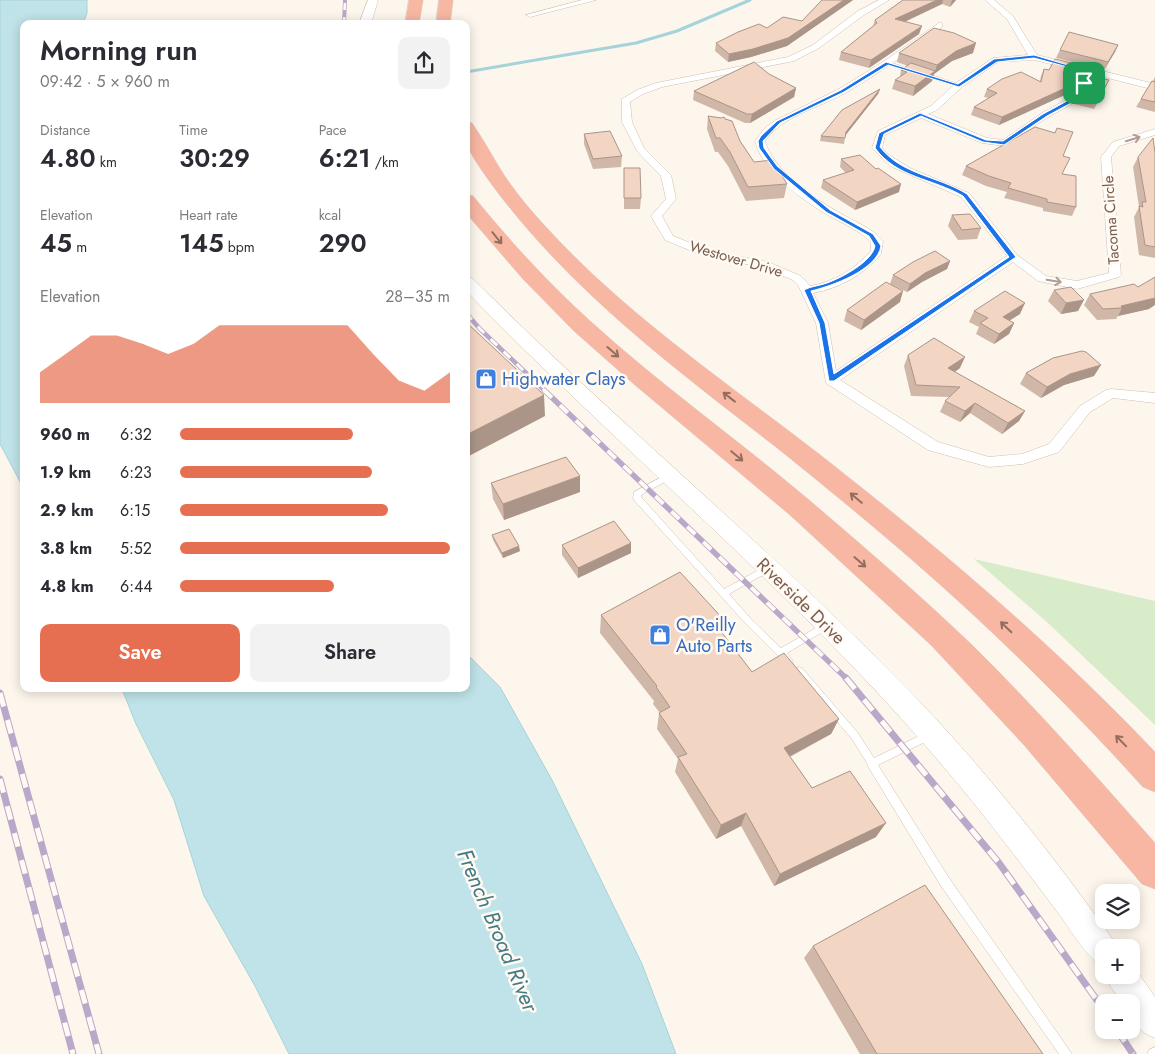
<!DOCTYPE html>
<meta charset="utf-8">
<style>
:root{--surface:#fff;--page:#f2f2f3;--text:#2b2b33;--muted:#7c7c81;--accent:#e76f51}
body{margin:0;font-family:Jost,sans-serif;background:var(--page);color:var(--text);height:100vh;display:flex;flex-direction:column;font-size:19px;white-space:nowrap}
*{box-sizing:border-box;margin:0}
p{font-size:16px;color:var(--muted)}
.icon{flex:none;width:28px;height:28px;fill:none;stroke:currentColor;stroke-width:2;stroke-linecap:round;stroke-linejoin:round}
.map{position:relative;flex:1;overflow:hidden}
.details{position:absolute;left:20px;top:20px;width:450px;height:672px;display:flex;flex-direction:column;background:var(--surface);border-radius:10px;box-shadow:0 2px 12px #0003}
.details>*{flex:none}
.tools{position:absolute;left:1095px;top:884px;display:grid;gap:10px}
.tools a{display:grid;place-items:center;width:45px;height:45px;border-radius:10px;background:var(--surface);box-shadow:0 2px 12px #0003;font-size:25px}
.pin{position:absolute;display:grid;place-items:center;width:42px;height:42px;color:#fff;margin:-21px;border-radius:10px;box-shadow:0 2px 8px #0006}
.round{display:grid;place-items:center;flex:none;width:52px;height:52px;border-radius:10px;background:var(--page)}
.overview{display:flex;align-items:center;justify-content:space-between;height:85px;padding:0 20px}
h1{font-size:28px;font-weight:600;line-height:38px}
.metrics{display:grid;grid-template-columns:repeat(3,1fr);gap:8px;height:85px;padding:5px 20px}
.metrics div{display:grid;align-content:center}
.metrics b{font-size:25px;font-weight:600}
.metrics small{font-size:14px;font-weight:400}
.metrics p{font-size:14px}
.chart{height:140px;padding:10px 20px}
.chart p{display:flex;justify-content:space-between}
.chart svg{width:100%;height:90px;margin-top:5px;fill:var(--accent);opacity:.7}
.action{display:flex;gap:10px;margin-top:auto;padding:10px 20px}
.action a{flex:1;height:58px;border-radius:10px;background:var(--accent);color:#fff;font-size:20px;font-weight:600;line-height:58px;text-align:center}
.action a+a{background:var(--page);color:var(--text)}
ul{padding:0 20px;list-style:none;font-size:16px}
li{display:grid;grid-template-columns:80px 60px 1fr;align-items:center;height:38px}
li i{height:12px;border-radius:6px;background:var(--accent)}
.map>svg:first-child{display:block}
.green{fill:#d8ecc9}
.water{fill:#bfe3e8;stroke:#a5d3da}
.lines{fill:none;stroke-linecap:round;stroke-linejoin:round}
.stream{stroke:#a5d3da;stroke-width:3}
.service-casing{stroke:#d1beb0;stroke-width:1}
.minor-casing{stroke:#d1beb0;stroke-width:1}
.secondary-casing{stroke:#d6c0b0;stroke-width:1}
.motorway-casing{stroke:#dad1cd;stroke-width:1}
.service{fill:#fff;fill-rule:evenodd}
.minor{fill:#fff;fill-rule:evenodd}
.secondary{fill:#fff;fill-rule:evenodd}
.motorway{fill:#f7b7a3;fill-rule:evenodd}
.rail-far3-casing{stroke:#b9a8c9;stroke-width:4}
.rail-far2-casing{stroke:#b9a8c9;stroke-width:4.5}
.rail-far1-casing{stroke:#b9a8c9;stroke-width:5.5}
.rail-casing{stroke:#b9a8c9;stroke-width:7}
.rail-far3{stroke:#fffaf3;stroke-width:2.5;stroke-dasharray:7;stroke-linecap:butt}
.rail-far2{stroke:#fffaf3;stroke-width:3;stroke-dasharray:9;stroke-linecap:butt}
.rail-far1{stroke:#fffaf3;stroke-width:4;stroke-dasharray:11;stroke-linecap:butt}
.rail{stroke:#fffaf3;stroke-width:5;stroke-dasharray:14;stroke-linecap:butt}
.wall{fill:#d1b7a8}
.shaded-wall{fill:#aa9588}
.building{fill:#f3d5c3;stroke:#aa9588}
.oneway{stroke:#af9d94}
.oneway2{stroke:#936e5e}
.route{fill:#1a73e8;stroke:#fff;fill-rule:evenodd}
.labels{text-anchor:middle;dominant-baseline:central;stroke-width:5;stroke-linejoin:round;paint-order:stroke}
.far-street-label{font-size:15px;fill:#7a5c4d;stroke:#fffaf3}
.shop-label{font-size:18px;fill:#366cbe;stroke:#fffaf3;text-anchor:start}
.street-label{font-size:18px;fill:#7a5c4d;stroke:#fffaf3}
.near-water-label{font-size:22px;font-style:italic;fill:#437c86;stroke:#fffaf3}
</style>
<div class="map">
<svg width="1155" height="1054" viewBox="0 0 1155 1054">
<rect width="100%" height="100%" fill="#fdf6ec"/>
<!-- green -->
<path class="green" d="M974,559L1155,601V725L1048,623Z"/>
<!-- water -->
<path class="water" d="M0,0H87V13L83,24H24V489L0,444Z
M466,653L500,687L552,780L642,964L676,1054H289L255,986L204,896L174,800L136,724L122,689H466Z"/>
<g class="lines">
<!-- stream -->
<path class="stream" d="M466,72L636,43L677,31L750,0"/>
<!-- service casing -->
<g class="service-casing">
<path id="service" d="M886,62H890L914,71L910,72L886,64Z
M921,73H925L961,85L957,86L921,75Z
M669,473L673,476L672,478L641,495V497L724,589L764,567H770L771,569L770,571L729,594L752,620L781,648L823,624L826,623L829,624L830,626L829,628L787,653L793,661L792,664L789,665L786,664L746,624L634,500L633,498L634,492Z
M799,667L802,668L858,733L874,758L925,733L928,732L931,733L932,736L931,739L878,765L949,878L1072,1054H1059L941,886L869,768L868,767L867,763L852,739L796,674L795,671L796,668Z
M1155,1047V1054H1147L1149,1050Z"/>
</g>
<!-- minor casing -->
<g class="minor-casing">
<path id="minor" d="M582,0H596L530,17L526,15Z
M879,0H889L864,15L819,48L794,61L662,87L643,94L630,102L632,122L644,148L671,175L676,199L662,216L673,236L708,250L768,262L801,276L810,286C834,282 855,269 871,251V242C859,230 843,224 828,215C801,199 763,173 755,141L765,128L776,120L839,89L886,60L939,23H942V27C911,50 880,73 847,92C820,108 783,115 765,141C772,169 813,198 838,212C853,221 871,227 883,241L881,254C863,275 840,288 813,293L828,323L836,371L1007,256L961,197L892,167L872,148L878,131L931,106L956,83L993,58L1028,55L1007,19L985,0H994L1013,16L1037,55L1155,84V90L1096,75L1072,104L1048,117L1005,146L982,143L921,118L885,135L882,148L889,155L910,168L969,193L1017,255L1046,276L1077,281L1109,273L1101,157L1113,142L1155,129V135L1119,146L1111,157L1121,275L1119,277L1077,289L1038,281L1013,262L840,380L938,442L989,457L1022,454L1049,444L1080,406L1106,390L1111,389L1155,393V403L1113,398L1090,412L1059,452L1023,464L989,467L928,450L826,383L816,323L798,285L793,280L761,267L701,255L665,240L651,216L666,199L661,176L637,151L622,122V99L637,90L656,83L788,57L813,45L858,11ZM1034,60L1088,73L1066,100L1042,113L1003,140L987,138L928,114L937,110L962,87L998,62Z"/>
</g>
<!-- secondary casing -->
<g class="secondary-casing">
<path id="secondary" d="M368,0H378L371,24H359Z
M466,276L472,278C617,423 778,554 921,703C991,777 1055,858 1114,941L1117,948H1104V966C1085,958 1069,926 1056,910C1019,861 983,813 943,766C798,595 622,452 466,291Z
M1132,964L1155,997V1038C1138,1032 1131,1020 1131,1002H1122L1110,986L1106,975H1131Z"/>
</g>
<!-- motorway casing -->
<g class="motorway-casing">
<path id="motorway" d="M409,0H423L419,24H405Z
M439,0H453L450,24H436Z
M466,122L472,123C484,140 493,158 504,175C516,193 531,211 545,226C634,324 746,395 848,477C956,562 1060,652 1155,752V792L1143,787C1070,706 992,629 910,558C866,520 821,483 776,447C678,371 579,297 502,198C493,186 469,155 466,141C465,135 466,128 466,122Z
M466,194L473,196C509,240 547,282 589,320C659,384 737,439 809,500C864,547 920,595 972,645C1036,708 1096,776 1155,843V889L1142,884L1024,745L931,645L790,515L635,385L574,331L523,279L466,213Z"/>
</g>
<!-- service -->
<use href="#service" class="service"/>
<!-- minor -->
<use href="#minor" class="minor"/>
<!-- secondary -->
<use href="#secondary" class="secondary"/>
<!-- motorway -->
<use href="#motorway" class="motorway"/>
<!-- rail-far3 casing -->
<g class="rail-far3-casing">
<path id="rail-far3" d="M344,24L345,0"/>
</g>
<!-- rail-far2 casing -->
<g class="rail-far2-casing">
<path id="rail-far2" d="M466,313L480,329L545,391"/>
</g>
<!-- rail-far1 casing -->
<g class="rail-far1-casing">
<path id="rail-far1" d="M544,390L847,679"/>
</g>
<!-- rail casing -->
<g class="rail-casing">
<path id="rail" d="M846,678L999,863L1104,1010
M0,693L99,1054
M0,779L73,1054
M1117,1030L1133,1054"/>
</g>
<!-- rail-far3 -->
<use href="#rail-far3" class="rail-far3"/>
<!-- rail-far2 -->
<use href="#rail-far2" class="rail-far2"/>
<!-- rail-far1 -->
<use href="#rail-far1" class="rail-far1"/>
<!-- rail -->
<use href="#rail" class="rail"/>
</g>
<!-- wall -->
<path class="wall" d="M822,0H853L787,46L751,57L728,62L715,51L716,43L767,28L802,21Z
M903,0H956L950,7L942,4L905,22L919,34L869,68L839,60L841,52L873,26L875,20Z
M1118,45L1115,52L1104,70L1056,58L1060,50Z
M899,53H973L952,61L934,74L932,81L913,96L892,89L895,80L900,77L901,70L908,66L897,62Z
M1088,67L1085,74L1069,93L999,125L971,115L974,107L989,98L984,97L987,89L1040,81L1041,76L1044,69L1049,70Z
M769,74L796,88L794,97L750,123H745L693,100L694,91Z
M1155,77V112L1136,107L1141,99L1153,81Z
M1099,78L1105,89L1094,109L1074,104L1078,96Z
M880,89L878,94L845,136L844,144L820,141L821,136Z
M708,116L740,141L754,162L787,184L784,198L746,201L728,166L718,152H715L707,129Z
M584,134L622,156L621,167L593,169L584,144Z
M1155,153V258L1139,255L1134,217L1139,207L1133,167L1138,157Z
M1063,156L1062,174L1076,207L1072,216L1043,211V208L1004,198L1007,192L986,186L962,175L966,166Z
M841,159L899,192L855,210L821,188L823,180L846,173L840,167Z
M624,168L641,198L640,209H624Z
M952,215L981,228L977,239L958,240L948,226Z
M950,261L947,269L922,282L907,292L890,284L893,275Z
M1054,290L1078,311L1061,314L1048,301Z
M1090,294L1149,309L1118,316L1116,319L1097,320L1084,305Z
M900,302L861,330L844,321L847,310Z
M974,311L1020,314L1009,320L1014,323L1009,334L994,344L976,334L979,327L969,322Z
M908,355L960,368L955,372L1025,411L1019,421L1002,434L970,413L960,422L940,412L945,401L949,397L911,396L904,366Z
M1026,373L1094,376L1064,385L1041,398L1020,384Z
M491,483L580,492L504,520L493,499Z
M492,535L520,551L503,558L493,540Z
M631,543V553L578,578L562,555V545Z
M601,615L724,620L721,632L752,672L839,719L831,734L790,757L812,788L876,837L774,886L741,826L716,839L675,772L678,759L657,729L659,713H660L653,704L654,701L600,633Z
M813,946L1043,1054H860L804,958Z"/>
<!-- shaded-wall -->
<path class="shaded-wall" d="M844,0H853L787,46L751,57L728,62L729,54L753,49Z
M937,0H943L942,4L893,27L895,19Z
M952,0H956L950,7Z
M922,26L919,34L869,68L871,60Z
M976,43L973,53L952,61L934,74L937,65L956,51Z
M1118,45L1115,52L1104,70L1108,62Z
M1088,67L1085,74L1069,93L999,125L1002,117Z
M935,71L932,81L913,96L915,86Z
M796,88L794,97L750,123L752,114Z
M880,89L878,94L844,137L846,132Z
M901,184L899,192L855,210L857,202Z
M950,261L947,269L922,282L907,292L910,284L925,273Z
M903,291L900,302L861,330L864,320Z
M1155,298V305L1149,309L1118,316L1122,308L1121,306Z
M1084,300L1078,311L1061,314L1066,303Z
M1025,303L1020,314L998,328L1003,317Z
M1014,323L1009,334L994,344L999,334Z
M965,357L960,368L944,379L948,368Z
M1101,365L1094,376L1064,385L1041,398L1047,387L1070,374Z
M544,395L545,416L467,457L466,435Z
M975,403L970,413L960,422L965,411Z
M1025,411L1019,421L1002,434L1008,423Z
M580,476V492L504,520L503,504Z
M631,543V553L578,578V568Z
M519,546L520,551L503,558L502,553Z
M724,620L720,638L716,625Z
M839,719L831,734L777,763L784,748Z
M746,813L741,826L716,839L721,825Z
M886,823L876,837L774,886L780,874Z"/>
<!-- building -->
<path class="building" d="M822,0H844L788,38L753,49L729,54L716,43L738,32L759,24L767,28L783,17L802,21Z
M903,0H937L895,19L922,26L871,60L841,52L877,23L875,20Z
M934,28L954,33L976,43L956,51L937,65L899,53Z
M1069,32L1118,45L1108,62L1060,50Z
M1055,59L1088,67L1072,85L1002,117L974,107L997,93L987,89L1002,79L1021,72L1041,82L1044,69L1049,70Z
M754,62L769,74L796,88L752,114H747L694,91Z
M911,63L935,71L915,86L895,80L907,72L901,70Z
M1100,69L1103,70L1098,78L1109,80L1098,100L1078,96Z
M1152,81L1155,82V102L1141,99Z
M880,89L846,132L845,138L821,136L842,110Z
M708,116L721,118L724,117L725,119L732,121L740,141L754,162L773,160L787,184L748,187L730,152L720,138H716Z
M1035,127L1055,133L1057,128L1073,132L1063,156L1070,158L1062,174L1076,176V207L1047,202V199L1008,188L1011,183L989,176L966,166Z
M610,131L622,156L593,159L584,134Z
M1153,138L1155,153V247L1145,245L1139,206L1143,207L1142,202H1146L1138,157Z
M860,155L876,169L878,168L901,184L857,202L823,180L854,170L841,159Z
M624,168H640L641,198H624Z
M970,214L981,228L962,230L952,215Z
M935,251L950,261L925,273L910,284L893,275L913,262Z
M1155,277V298L1121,306L1122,308L1103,309L1090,294L1134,284L1138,287Z
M886,282L903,291L864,320L847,310Z
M1071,287L1084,300L1066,303L1054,290Z
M1005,291L1025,303L1003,317L1014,323L999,334L980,323L988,318L974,311Z
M466,322L544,395L466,435Z
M934,338L965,357L948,368L1025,411L1008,423L975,403L965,411L945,401L960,387L916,385L908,355Z
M1082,351L1086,352L1101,365L1070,374L1047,387L1026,373L1053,358Z
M566,457L580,476L503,504L491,483Z
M614,521L631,543L578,568L562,545Z
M509,529L519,546L502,553L492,535Z
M680,572L724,620L716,625L752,672L784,653L839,719L784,748L812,788L850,771L886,823L780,874L746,813L721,825L678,757L687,754L659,713L670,707L656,687L657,686L601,615Z
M925,885L1043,1054H877L813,946Z"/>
<!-- one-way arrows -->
<defs><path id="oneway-shaft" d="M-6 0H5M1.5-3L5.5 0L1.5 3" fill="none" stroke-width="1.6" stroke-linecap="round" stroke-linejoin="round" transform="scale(1.25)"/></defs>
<g class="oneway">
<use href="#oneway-shaft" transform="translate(1133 139) rotate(-17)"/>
<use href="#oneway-shaft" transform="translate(1054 281) rotate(10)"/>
</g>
<g class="oneway2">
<use href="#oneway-shaft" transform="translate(497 238) rotate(51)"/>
<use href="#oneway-shaft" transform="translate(613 352) rotate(41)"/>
<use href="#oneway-shaft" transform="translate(729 397) rotate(-142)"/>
<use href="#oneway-shaft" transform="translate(737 456) rotate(40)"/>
<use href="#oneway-shaft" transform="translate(856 498) rotate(-140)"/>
<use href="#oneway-shaft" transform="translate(860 562) rotate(41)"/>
<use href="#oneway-shaft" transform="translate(1006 627) rotate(-136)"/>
<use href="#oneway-shaft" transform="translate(1121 741) rotate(-134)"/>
</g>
<!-- route -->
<path class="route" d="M1034,55L1095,73L1071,103L1047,116L1004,145L983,142L921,116L884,134L880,147C902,175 938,176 967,194L1016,257L834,381H829L819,323L804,290C811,286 819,286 827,283C841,278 872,262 875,246L869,236L826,212L774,169L759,148L758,141L761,136L777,121L841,90L886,62L958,84L994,59ZM1034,58L1090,73L1067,101L1043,114L1003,141L986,140L920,113L879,133L875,148C897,178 932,178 963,196L1009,257L834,374L825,323L811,291C832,286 877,270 881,246L873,234L830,210L777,166L764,148L763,141L780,123L844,92L888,65L959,87L997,62Z"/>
<!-- icons -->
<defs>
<g id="shop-square" transform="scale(1.125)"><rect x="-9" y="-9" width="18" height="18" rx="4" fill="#3f7fe0" stroke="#fffaf3"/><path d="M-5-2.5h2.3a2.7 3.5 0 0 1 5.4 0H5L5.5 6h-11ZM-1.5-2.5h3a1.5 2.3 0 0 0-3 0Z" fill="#fff"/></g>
</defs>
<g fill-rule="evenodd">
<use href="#shop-square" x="486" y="379"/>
<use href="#shop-square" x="660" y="635"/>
</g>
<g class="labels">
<!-- far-street labels -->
<g class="far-street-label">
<text transform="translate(1111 220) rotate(-94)">Tacoma Circle</text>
<text transform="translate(736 259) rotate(16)">Westover Drive</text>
</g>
<!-- shop labels -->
<g class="shop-label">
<text x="502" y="379">Highwater Clays</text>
<text x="676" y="625">O'Reilly<tspan x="676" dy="21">Auto Parts</tspan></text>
</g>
<!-- street labels -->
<g class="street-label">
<text transform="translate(801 601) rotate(44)">Riverside Drive</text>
</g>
<!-- near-water labels -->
<g class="near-water-label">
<text transform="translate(498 930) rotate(67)">French Broad River</text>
</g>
</g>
</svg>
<div class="tools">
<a><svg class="icon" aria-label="layers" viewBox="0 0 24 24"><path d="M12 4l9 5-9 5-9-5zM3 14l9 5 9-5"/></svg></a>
<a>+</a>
<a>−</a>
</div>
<div class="pin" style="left:1084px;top:83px;background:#1e9e55"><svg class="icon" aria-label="arrive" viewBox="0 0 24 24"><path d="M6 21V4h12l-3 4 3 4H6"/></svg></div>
<section class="details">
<div class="overview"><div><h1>Morning run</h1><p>09:42 · 5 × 960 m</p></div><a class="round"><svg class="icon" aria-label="share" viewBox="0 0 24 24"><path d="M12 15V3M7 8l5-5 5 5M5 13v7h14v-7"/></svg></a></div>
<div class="metrics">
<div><p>Distance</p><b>4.80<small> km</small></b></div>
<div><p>Time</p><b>30:29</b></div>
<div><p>Pace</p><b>6:21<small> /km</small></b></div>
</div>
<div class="metrics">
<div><p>Elevation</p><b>45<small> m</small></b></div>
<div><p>Heart rate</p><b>145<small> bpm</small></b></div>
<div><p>kcal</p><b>290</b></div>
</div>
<div class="chart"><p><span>Elevation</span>28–35 m</p>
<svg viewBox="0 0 160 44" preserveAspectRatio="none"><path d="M0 44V29L10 20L20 11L30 11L40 15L50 20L60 15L70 6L80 6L90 6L100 6L110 6L120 6L130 20L140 33L150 38L160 29V44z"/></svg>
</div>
<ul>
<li><b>960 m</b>6:32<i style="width:64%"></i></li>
<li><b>1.9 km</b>6:23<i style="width:71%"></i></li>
<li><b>2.9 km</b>6:15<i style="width:77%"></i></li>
<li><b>3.8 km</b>5:52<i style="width:100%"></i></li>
<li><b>4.8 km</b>6:44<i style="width:57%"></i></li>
</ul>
<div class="action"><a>Save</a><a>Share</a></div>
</section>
</div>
